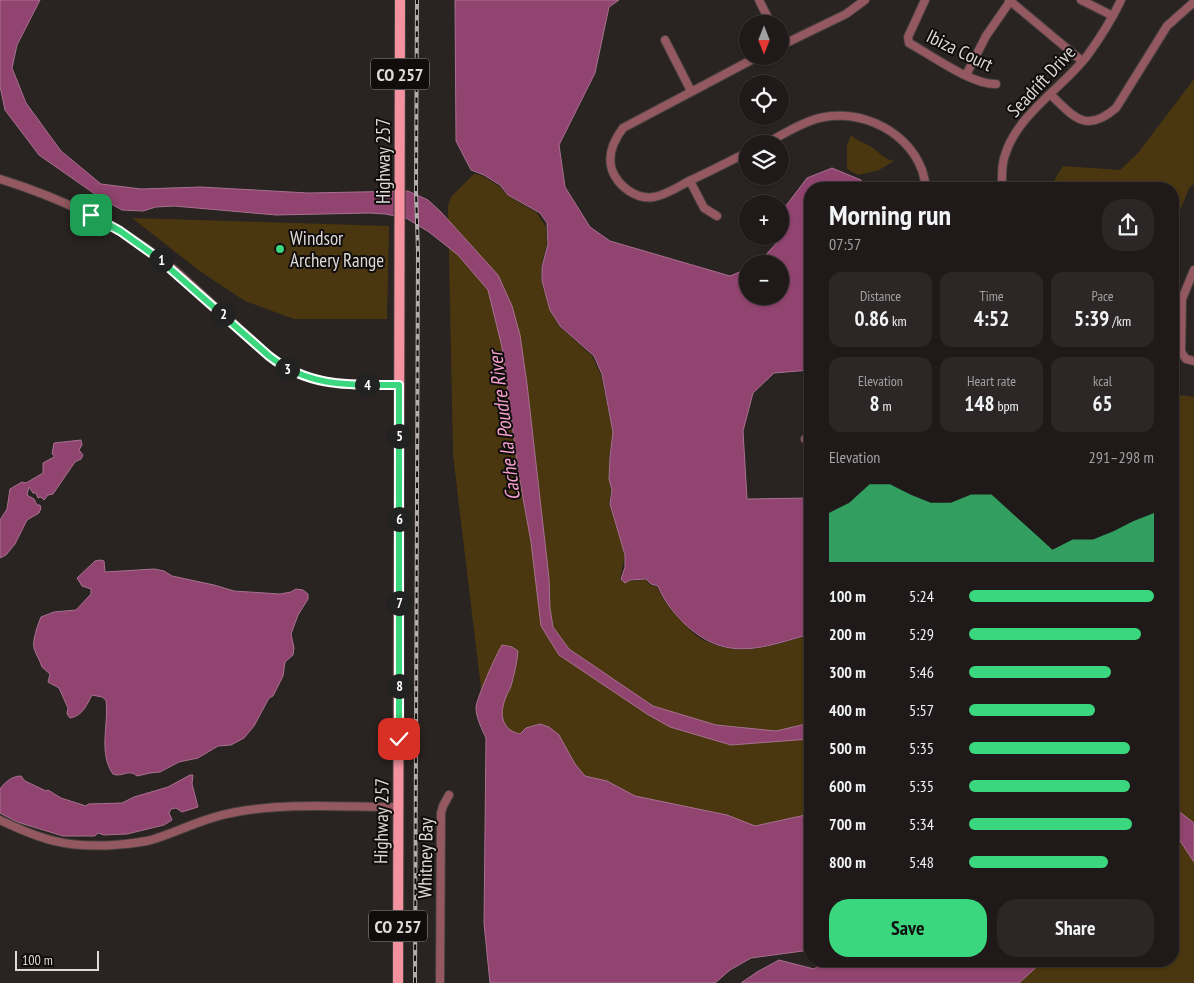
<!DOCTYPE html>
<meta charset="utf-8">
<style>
:root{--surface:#1f1a19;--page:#2c2726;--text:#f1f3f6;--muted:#a1a1a2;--line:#3c3838;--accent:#3bd77e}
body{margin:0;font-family:"PT Sans Narrow",sans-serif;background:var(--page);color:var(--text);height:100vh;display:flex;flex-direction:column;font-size:19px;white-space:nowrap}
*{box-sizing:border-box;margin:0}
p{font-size:16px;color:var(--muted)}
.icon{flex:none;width:28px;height:28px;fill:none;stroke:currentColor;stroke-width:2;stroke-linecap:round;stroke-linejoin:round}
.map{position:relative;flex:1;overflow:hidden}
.drawer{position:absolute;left:804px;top:182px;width:375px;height:785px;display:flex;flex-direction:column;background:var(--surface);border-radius:20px;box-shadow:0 1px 4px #0004,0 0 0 1px var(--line)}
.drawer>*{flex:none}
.needle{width:32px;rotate:180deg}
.buttons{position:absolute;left:739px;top:15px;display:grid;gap:10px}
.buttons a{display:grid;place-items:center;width:50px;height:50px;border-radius:50%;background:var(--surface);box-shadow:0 1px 4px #0004,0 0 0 1px var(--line);font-size:25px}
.scale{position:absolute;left:15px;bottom:12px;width:84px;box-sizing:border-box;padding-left:5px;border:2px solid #dedad9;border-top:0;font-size:14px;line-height:18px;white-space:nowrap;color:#dedad9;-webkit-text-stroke:4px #100d0c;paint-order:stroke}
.pin{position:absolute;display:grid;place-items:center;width:42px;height:42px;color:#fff;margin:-21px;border-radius:10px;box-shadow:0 2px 8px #0006}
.km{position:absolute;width:25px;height:25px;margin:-12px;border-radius:50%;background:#222;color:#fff;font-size:14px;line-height:25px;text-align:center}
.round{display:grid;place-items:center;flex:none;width:52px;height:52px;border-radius:20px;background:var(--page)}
.head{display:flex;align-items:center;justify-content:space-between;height:85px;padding:0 25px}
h1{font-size:28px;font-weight:800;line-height:38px}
.stats{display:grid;grid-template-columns:repeat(3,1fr);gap:8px;height:85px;padding:5px 25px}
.stats div{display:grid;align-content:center;border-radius:12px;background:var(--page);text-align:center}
.stats b{font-size:21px;font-weight:800}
.stats small{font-size:14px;font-weight:400}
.stats p{font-size:14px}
.chart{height:140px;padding:10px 25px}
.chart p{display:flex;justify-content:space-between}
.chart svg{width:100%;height:90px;margin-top:5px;fill:var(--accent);opacity:.7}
.primary-button{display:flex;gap:10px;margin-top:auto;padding:10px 25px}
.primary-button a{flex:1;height:58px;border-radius:20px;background:var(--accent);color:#111;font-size:20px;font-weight:800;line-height:58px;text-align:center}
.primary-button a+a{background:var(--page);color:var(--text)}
ul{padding:0 25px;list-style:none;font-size:16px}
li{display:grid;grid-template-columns:80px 60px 1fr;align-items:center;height:38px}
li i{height:12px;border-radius:6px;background:var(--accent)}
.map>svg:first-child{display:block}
.green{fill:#4a3710}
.water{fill:#90446f;stroke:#a7718f}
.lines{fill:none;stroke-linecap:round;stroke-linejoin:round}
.minor-casing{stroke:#46403e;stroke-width:10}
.major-casing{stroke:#46403e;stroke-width:12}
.minor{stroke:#935860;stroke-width:8}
.major{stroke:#f492a0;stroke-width:10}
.rail-casing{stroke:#b2aead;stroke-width:4}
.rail{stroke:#100d0c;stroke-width:2;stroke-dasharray:5.5;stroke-linecap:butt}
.route-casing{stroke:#fff;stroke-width:10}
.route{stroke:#3bd77e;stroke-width:6}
.poi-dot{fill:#3bd77e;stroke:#100d0c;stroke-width:2}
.labels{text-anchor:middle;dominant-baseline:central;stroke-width:4;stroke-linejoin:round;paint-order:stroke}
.shield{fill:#100d0c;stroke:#a09c9c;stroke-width:1}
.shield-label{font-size:18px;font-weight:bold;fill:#dedad9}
.street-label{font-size:19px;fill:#dedad9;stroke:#100d0c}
.poi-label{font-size:19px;fill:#dedad9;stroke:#100d0c;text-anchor:start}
.water-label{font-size:20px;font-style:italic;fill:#f6a0ce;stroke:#100d0c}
</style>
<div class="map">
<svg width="1194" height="983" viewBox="0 0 1194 983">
<rect width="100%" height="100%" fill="#292321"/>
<!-- green -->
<path class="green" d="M1194,79V184L1189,188L1173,228L1172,189H1049L1063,166L1120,170L1138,153Z
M851,135C858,142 866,143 873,148C881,154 884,159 894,161L879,170L858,175L847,169V146Z
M474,174L483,176L499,186L508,196L537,213L546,227L547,244L541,267V281L550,311L559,326L592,356L601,375L613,433L609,457V479L611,490L609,504L625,555L620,579L625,583L630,581L646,580L650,585L657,587C663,601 671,610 682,621C687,626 692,633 698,637C737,660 771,646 810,635V829L755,837L565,783L485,722L453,455L449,256L448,206L451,197Z
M132,218L389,226L387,319H294L245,301L201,272Z
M1173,394L1194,397V983H1002L1018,961H1172Z"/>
<!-- water -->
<path class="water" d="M0,0H40L17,45L12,68L26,103L61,151L101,184L141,189L201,187L308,193L408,191L428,200L441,212L498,275L512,306L520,335L527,384L549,578L550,608L553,627L569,649L653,706L716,725L776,731L810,723V739L731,745L670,727L647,714L559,655L541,626L531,542L518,470L502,347L488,290L458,255L429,232L406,218L385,214L369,213L276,215L174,206L156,207L143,211L122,210L102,199L39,155L5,110L0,86Z
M455,0H619L609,7L595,73L559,145L565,187L590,227L610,241L730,276L747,269L748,296H780V264H758L779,240L785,207L807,178L832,168L861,180L862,189H810V370L774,373L753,393L743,431L747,499L810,498V634C762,648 725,663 684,623C673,612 664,601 658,586L651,584L646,579L630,580L625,583L621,579L625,567V555L610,504L612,490L609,479L610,457L613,432L602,374L594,356L560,326L550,310L542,281V267L548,244L547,223L540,213L508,195L500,185L484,175L471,170L456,141Z
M81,440L82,445L79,450L83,455L81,459L75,462L53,494L48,495L44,500L41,497L38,498L36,493H33L29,487L27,495L34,499L37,505H40L41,508L39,513L27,520L15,544L6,555L0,558V520L7,509L10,489L22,482L26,483L43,473V463L54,457V455L52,454L54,443Z
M100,560L104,561L105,572L154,569L164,571L172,576L214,585L234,591L280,594L291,592L296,589L303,590L308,594V599L298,615L291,634L294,648L293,655L285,662L283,676L273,696L269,698L254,726L244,738L231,745L218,746L198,758L179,762L160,772L150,773L137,776C129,768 122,778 113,774C98,753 109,724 106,700L102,697L92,695C87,704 83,716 70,718L67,714L68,708L59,688L48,682L50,674L42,667C40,660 36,655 34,648C32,641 38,624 41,617L54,612L76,610L91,594V589L82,586L77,578L95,561Z
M502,645L512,647L518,651C517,663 514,675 511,686C510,690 507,693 506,697C499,713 501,730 520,734L526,728L540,724L549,727L559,735L575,764L585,776L607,781L635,796L727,815L755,826L810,814V950L751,958L730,970L715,983H490L484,923L486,738C482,729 476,718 476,708C476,699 496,655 502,645Z
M190,775H193L192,784L198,807L182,812L176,808L171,809L169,813L172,820L164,825L127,834L104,835L98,833L95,836H63L17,822L0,813V789C5,782 12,776 21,776L25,781L46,791L48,790L61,798L86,806L88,804L122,803L134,797L168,787Z
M1172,806L1194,823V862L1173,830Z
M779,960L814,969L825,961H1043L1019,983H741L757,972Z"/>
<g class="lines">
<!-- minor casing -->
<g class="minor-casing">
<path id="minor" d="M759,0L771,24
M925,0L908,37L909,43C931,55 972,85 996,84
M1009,0L1082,61
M1081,0L1113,16
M665,40L691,91
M780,46L846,14L865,0
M966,75L986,36L1011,0
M1050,94C1074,117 1086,134 1116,108L1167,26L1194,2
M765,144C780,136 794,127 810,121C852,105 906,127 922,170C924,176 925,183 927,189
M748,152C728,162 709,172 689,181C678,187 666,195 654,197C636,200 618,186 612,170C607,155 614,140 623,128L759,56
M0,179C64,199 126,228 177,272C199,292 222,313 244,333C260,348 275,364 295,373C327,387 364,385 399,385
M690,181L704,208L717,216
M1002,189C1002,177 1001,166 1005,155C1017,115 1062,88 1087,56C1100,38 1112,19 1121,0
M1194,270L1182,299L1181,352L1186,359L1194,361
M805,439H810
M0,820C42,840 67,848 114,845C126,844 139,843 151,840C178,832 203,818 231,813C285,802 343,807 398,807
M440,983L441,813L443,806L449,795"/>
</g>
<!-- major casing -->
<g class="major-casing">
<path id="major" d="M398,983L400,0"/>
</g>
<!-- minor -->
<use href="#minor" class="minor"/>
<!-- major -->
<use href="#major" class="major"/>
<!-- rail casing -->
<g class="rail-casing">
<path id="rail" d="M415,983L418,252L416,192L417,0"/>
</g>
<!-- rail -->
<use href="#rail" class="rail"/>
</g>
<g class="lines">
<!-- route casing -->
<g class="route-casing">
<path id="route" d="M91,215L120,231L158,258L269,356C310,388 351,385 399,385V739"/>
</g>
<!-- route -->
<use href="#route" class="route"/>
</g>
<!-- markers -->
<circle class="poi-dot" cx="280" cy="249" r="5"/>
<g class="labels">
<!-- shield labels -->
<g class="shield">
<rect x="371" y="58.5" width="58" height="31" rx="4"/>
<rect x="369" y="910.5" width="58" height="31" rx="4"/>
</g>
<g class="shield-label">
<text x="400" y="74">CO 257</text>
<text x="398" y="926">CO 257</text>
</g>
<!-- street labels -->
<g class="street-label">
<text transform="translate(960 50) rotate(26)">Ibiza Court</text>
<text transform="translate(1041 81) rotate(-47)">Seadrift Drive</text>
<text transform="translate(383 161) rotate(-90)">Highway 257</text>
<text transform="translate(381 821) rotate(-89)">Highway 257</text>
<text transform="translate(425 858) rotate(-89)">Whitney Bay</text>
</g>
<!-- poi labels -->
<g class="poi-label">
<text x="290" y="238">Windsor<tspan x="290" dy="22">Archery Range</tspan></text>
</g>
<!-- water labels -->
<g class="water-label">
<text transform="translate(504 426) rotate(-97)">Cache la Poudre River</text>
</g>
</g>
</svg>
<div class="buttons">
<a><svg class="needle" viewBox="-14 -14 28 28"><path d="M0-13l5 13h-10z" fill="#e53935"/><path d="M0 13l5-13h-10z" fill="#a1a1a2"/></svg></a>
<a><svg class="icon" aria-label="locate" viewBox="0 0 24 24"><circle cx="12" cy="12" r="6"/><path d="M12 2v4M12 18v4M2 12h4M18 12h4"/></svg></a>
<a><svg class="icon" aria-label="layers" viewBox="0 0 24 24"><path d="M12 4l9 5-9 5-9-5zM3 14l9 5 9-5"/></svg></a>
<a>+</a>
<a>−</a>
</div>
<div class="scale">100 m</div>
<div class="pin" style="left:91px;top:215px;background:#1e9e55"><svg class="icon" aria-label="arrive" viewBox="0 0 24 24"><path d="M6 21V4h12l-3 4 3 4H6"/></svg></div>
<div class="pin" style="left:399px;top:739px;background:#d93025"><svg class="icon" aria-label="check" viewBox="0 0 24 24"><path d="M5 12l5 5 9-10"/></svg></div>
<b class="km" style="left:161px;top:260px">1</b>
<b class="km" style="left:223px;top:314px">2</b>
<b class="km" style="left:287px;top:369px">3</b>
<b class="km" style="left:367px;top:385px">4</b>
<b class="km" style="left:399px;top:436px">5</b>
<b class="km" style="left:399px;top:519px">6</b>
<b class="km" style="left:399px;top:603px">7</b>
<b class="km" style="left:399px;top:686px">8</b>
<section class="drawer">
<div class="head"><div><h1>Morning run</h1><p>07:57</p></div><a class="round"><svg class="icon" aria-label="share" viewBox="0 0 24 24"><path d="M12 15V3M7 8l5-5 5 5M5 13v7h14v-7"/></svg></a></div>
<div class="stats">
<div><p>Distance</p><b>0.86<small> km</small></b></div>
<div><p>Time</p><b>4:52</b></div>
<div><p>Pace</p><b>5:39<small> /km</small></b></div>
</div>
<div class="stats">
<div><p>Elevation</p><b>8<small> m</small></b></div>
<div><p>Heart rate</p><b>148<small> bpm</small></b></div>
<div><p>kcal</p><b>65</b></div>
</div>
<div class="chart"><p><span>Elevation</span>291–298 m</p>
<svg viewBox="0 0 160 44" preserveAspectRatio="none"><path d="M0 44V20L10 15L20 6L30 6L40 11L50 15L60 15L70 11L80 11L90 20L100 29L110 38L120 33L130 33L140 29L150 24L160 20V44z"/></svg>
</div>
<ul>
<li><b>100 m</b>5:24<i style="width:100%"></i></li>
<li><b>200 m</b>5:29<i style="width:93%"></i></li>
<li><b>300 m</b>5:46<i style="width:77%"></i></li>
<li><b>400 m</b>5:57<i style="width:68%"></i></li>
<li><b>500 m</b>5:35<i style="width:87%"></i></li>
<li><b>600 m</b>5:35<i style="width:87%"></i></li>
<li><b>700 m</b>5:34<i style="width:88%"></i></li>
<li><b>800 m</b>5:48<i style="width:75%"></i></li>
</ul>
<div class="primary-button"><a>Save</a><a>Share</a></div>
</section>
</div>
